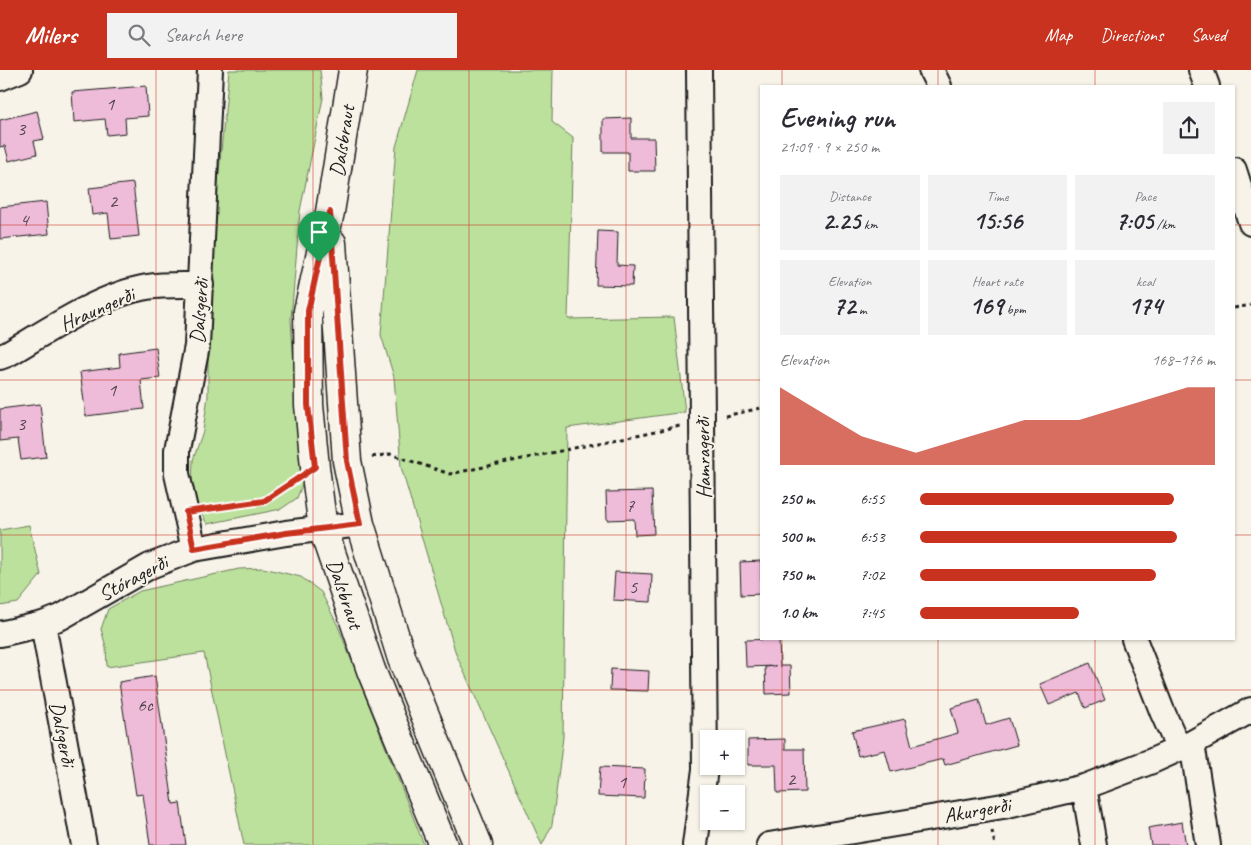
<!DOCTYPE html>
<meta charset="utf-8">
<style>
:root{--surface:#fff;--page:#f2f2f3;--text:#2b2b33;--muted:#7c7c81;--accent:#c8321e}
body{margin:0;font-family:Caveat,sans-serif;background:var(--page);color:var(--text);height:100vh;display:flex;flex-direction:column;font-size:19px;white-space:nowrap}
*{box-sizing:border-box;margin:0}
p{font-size:16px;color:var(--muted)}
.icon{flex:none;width:28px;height:28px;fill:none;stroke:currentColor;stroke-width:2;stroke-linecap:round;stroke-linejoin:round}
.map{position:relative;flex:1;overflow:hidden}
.panel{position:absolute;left:760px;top:15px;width:475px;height:555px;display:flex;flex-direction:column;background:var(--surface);border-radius:0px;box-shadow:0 1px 4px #0004}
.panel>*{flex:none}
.fabs{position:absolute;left:700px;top:660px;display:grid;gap:10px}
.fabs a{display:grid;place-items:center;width:45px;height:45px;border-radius:0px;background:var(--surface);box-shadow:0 1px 4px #0004;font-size:25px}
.pin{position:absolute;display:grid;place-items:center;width:42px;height:42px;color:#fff;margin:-51px -21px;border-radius:50% 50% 50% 0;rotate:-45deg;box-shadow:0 0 5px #0007}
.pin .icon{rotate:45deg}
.round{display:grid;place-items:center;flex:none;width:52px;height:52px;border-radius:0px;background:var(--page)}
.overview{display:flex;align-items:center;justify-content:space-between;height:85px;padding:0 20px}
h1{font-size:28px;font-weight:600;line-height:38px}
.stats{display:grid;grid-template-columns:repeat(3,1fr);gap:8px;height:85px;padding:5px 20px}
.stats div{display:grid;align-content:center;border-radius:0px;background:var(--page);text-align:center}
.stats b{font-size:25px;font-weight:600}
.stats small{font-size:14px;font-weight:400}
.stats p{font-size:14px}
.chart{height:140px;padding:10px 20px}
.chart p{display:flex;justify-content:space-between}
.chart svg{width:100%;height:90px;margin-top:5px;fill:var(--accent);opacity:.7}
ul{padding:0 20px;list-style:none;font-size:16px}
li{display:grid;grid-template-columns:80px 60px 1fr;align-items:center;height:38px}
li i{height:12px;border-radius:6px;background:var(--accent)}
header{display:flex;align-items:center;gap:30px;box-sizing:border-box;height:70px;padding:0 25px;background:var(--accent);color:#fff}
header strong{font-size:24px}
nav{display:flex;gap:28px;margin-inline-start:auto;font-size:18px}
.search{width:350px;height:45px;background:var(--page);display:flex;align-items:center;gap:12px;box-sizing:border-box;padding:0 18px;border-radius:0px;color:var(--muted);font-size:19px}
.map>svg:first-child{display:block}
.green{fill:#bce19c;stroke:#6c7e5c}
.building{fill:#eebbd9;stroke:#1c1c1c}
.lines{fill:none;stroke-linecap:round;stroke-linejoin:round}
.street-casing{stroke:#1c1c1c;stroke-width:28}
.secondary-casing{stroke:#1c1c1c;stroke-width:31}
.path{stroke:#1c1c1c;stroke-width:3;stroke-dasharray:4 4;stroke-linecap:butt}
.street{stroke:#f7f3e8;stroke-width:24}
.secondary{stroke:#f7f3e8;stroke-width:28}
.route-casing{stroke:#fff;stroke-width:10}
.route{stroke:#c8321e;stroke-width:6}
.grid{fill:none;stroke:#c8321e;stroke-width:1;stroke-opacity:0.55}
.labels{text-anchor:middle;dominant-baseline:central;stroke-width:4;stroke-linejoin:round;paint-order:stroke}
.number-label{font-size:19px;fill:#50444b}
.street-label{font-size:21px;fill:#1c1c1c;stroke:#f7f3e8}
</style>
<header>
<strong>Milers</strong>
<div class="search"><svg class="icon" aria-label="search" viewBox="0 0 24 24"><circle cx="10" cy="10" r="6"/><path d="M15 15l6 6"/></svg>Search here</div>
<nav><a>Map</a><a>Directions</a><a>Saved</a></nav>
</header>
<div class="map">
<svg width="1251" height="775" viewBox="0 0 1251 775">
<rect width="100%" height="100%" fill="#f7f3e8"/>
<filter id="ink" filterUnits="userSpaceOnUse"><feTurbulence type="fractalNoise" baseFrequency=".02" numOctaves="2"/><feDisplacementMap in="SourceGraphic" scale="10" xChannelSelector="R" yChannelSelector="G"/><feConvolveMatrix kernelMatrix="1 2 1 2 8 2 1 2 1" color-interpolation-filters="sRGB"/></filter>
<g filter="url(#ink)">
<!-- green -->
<path class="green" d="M229,0H320L323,28L300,141L291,249L298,359L303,412L297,428L281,439L207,454L194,427L192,411L193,390L203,361L208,326V213Z
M418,0H553L552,52L573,68L568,249L674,247L685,342L567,358L563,667L552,755L542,775L456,584L401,397L394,307L381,265L396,77Z
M29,455L41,505L18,533L0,536V460Z
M263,498L301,507L321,522L338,556L424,775H244L204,583L107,597L106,577L101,559L108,539L140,521L239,499Z"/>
<!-- building -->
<path class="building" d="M146,16L148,46L125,48L126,63L107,65L105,49L74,52L72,22Z
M37,41L44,69L34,71L37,84L9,91L5,76L0,77V50Z
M631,48V68H654L655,101H628V82H603V49Z
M133,113L139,166L111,169L108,143L92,145L89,118Z
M46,132L49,164L0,169V137Z
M598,161L618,162L617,195L633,196L632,216L596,215Z
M156,278L160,308L141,310L144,339L86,346L80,302L120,297L119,283Z
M40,334L46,387L21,390L18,369L0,371V339Z
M652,421L654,464L635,465L634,449L607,450L606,422Z
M761,491V524L741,525L740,492Z
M615,502L652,504L651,532L613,530Z
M779,569L780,596H790L791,623L766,624L765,597L776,596L746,597L745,570Z
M1090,593L1105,630L1085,638L1079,623L1049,635L1040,614Z
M611,599L649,601L648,621L610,620Z
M155,606L173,734L180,733L186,775H150L143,724L136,725L119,612Z
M979,630L986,655L1009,648L1017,675L945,695L943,689L891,702L885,680L858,686L852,661L905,649L912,676L958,663L951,638Z
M785,669V679H804L805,722L777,723L776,695H748V670Z
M600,697L645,699L644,728L598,726Z
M1182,752L1186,775H1151L1148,758Z"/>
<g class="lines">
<!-- street casing -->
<g class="street-casing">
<path id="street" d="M931,0L939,16
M1201,0L1207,16
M0,8L20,0
M1234,100L1251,153
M0,287L8,284C49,260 100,225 147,217C164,214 183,215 201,215
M194,479L177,404V380L197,276L210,0
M43,554L84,775
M0,564L43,554L61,547L150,496L194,479L286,463L360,454
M1134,569L1162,641L1179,679
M1192,673L1208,775
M1084,717L1094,775
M695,775L705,699L699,0
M769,775L1003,736L1084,717L1152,691L1192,673L1251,640"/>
</g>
<!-- secondary casing -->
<g class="secondary-casing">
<path id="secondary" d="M353,0L330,142L308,241L309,335L315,397L323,459L371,600L443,775
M332,173L347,391L360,454L402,589L478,775"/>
</g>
<!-- path -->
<path class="path" d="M1234,238L1251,235
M725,346L761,338
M372,387L390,384L450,404L680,356
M209,439L264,431L292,413
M992,761L995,775"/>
<!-- street -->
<use href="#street" class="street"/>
<!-- secondary -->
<use href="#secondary" class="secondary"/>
</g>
</g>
<g class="lines" filter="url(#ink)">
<!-- route casing -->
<g class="route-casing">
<path id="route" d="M330,142L347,391L360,454L286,463L194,479L186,442L264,431L315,397L308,335V241Z"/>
</g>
<!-- route -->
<use href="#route" class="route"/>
</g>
<!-- grid -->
<path class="grid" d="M156,0V775M313,0V775M469,0V775M626,0V775M782,0V16M938,0V16M1095,0V16M0,155H761M1234,155H1251M0,310H761M1234,310H1251M0,465H761M1234,465H1251M782,569V775M938,569V775M1095,569V775M0,620H1251"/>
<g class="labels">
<!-- number labels -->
<g class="number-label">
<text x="110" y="34">1</text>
<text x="21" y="59">3</text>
<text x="113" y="131">2</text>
<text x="24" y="150">4</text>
<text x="112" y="320">1</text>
<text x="21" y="354">3</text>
<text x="630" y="436">7</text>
<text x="633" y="517">5</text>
<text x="145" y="635">6c</text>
<text x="791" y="709">2</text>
<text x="622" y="712">1</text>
</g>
<!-- street labels -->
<g class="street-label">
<text transform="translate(342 71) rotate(-81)">Dalsbraut</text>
<text transform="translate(97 239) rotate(-24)">Hraungerði</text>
<text transform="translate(199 241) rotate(-86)">Dalsgerði</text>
<text transform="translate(703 388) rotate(-91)">Hamragerði</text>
<text transform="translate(133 508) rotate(-28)">Stóragerði</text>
<text transform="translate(345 524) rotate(71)">Dalsbraut</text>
<text transform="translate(63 664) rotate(79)">Dalsgerði</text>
<text transform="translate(977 740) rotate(-10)">Akurgerði</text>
</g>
</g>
</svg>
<div class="fabs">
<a>+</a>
<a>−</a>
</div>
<div class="pin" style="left:319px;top:192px;background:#1e9e55"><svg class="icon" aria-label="arrive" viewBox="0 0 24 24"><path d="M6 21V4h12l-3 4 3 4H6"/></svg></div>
<section class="panel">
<div class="overview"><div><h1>Evening run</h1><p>21:09 · 9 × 250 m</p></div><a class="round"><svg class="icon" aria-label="share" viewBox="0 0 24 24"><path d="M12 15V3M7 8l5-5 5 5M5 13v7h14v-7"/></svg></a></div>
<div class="stats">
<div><p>Distance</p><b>2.25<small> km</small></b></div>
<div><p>Time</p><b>15:56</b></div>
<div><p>Pace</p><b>7:05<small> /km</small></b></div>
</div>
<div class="stats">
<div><p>Elevation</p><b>72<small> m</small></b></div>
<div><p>Heart rate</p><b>169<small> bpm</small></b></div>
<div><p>kcal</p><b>174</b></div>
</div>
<div class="chart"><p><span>Elevation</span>168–176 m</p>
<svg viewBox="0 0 160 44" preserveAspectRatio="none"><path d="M0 44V6L10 14L20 22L30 30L40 34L50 38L60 34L70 30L80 26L90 22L100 22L110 22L120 18L130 14L140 10L150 6L160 6V44z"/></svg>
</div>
<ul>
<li><b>250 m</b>6:55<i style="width:86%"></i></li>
<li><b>500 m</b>6:53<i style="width:87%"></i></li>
<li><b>750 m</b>7:02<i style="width:80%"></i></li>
<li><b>1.0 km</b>7:45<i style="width:54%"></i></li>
</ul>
</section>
</div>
